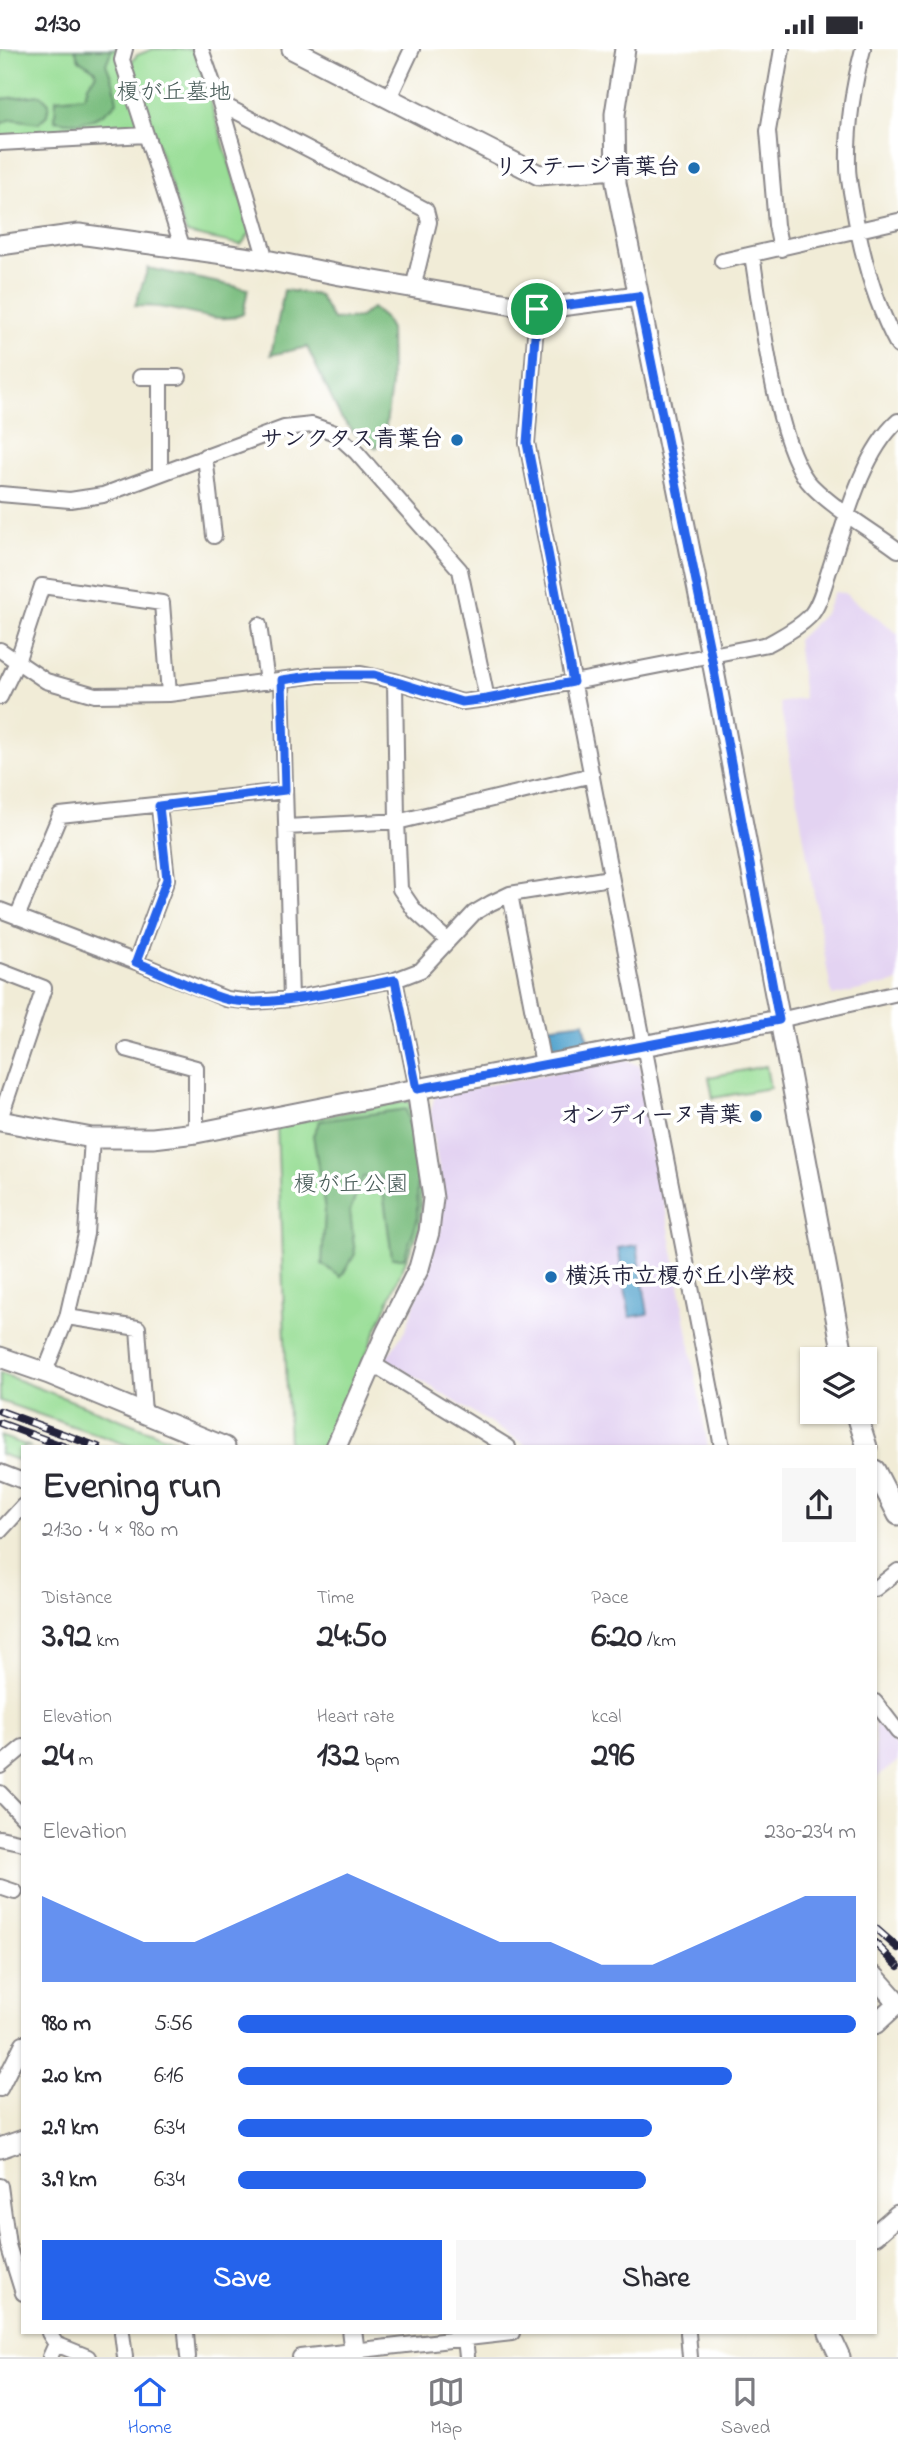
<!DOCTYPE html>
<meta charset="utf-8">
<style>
:root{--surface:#fff;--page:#f7f7f7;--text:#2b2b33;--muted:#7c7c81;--line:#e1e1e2;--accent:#2563eb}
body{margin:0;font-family:"Indie Flower","Klee One",sans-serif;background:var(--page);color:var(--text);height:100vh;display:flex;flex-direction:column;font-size:26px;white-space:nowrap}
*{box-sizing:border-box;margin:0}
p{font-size:23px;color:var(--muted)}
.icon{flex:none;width:38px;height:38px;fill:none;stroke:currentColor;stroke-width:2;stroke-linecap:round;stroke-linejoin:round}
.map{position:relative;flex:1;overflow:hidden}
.details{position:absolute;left:21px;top:1396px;width:856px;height:889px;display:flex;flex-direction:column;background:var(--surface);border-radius:0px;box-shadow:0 2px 5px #0004}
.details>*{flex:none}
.fabs{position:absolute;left:800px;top:1298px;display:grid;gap:14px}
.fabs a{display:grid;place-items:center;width:77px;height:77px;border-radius:0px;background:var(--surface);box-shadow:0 2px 5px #0004;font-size:35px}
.pin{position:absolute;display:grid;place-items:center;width:60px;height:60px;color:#fff;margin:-30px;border:4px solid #fff;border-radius:50%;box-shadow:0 2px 7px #0007}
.round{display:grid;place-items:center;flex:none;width:74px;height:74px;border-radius:0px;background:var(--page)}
.headline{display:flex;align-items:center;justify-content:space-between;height:119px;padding:0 21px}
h1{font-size:38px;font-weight:800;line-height:52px}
.stats{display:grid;grid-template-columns:repeat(3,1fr);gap:10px;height:119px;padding:7px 21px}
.stats div{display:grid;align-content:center}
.stats b{font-size:35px;font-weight:800}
.stats small{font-size:19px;font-weight:400}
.stats p{font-size:19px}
.chart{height:196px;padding:14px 21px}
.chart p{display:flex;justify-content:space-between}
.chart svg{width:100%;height:126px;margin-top:7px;fill:var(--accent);opacity:.7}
.cta{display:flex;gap:14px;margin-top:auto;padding:14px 21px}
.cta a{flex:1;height:80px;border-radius:0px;background:var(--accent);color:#fff;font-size:28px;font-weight:800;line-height:80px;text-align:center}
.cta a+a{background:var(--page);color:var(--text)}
ul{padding:0 21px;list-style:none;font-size:23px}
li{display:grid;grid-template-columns:112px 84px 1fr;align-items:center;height:52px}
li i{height:18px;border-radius:9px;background:var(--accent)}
.status{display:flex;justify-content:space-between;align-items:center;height:49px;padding:0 35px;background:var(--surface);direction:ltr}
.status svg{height:19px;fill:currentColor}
.tabs{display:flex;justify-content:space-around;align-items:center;height:98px;border-top:2px solid var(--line);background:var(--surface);font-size:19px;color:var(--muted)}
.tabs a{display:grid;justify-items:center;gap:4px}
.tabs .current{color:var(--accent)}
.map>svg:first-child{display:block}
.built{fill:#e3d3f2}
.green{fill:#99de96;stroke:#5e8068;stroke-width:2}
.forest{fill:#7abd7f;stroke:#4e705d;stroke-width:2}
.water{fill:#55a4ce;stroke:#3c6384;stroke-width:2}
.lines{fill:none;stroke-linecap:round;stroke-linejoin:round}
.minor-casing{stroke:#8a8789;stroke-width:18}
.tertiary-casing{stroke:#8a8789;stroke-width:23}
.minor{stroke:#fff;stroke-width:14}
.tertiary{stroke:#fff;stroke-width:19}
.rail-casing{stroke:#22223b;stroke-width:8}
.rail{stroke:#fff;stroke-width:5;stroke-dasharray:16;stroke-linecap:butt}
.route-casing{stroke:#fff;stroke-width:14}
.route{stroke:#2563eb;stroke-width:9}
.poi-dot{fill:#1f6fb2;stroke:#fff;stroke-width:2.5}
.labels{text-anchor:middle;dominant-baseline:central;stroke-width:7;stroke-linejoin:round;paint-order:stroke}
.park-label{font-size:23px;fill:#465a56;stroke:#fff}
.poi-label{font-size:23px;font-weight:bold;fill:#22223b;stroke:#fff;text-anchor:end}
</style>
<div class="status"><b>21:30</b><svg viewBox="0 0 49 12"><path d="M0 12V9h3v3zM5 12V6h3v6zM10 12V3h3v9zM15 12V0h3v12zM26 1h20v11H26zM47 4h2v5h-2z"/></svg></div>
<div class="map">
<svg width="898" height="2308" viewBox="0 0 898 2308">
<rect width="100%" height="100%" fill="#fff"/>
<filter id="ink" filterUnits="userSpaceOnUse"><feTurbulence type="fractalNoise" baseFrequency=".0143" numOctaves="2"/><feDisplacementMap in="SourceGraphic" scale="14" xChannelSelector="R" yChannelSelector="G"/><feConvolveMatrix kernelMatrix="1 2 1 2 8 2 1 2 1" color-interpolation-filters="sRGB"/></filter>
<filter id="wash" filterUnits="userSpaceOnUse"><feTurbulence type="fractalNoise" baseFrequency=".00686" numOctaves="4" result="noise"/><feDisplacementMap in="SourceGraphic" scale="28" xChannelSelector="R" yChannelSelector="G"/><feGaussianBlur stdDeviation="1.57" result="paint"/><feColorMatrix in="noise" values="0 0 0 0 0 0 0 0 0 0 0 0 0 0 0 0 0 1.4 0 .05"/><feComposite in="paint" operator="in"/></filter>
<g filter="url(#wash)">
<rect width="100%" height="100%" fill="#f1ecd7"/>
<!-- built -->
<path class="built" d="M834,543L844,544L898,585V933L832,947L780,654L804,649L797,591L825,564Z
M626,1010L640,1017L708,1398H529L386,1310L406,1280L441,1177L442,1139L430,1066L435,1046Z
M875,1669L898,1699V1712L875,1730Z"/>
<!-- green -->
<path class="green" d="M0,0H125L146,86L0,94Z
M153,0H194L251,183L241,196L186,184L131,13L137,6Z
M766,1017L770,1039L713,1049L709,1028Z
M409,1052L422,1114L420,1178L327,1398H289L277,1076Z
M0,1324L191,1398H133L0,1352Z
M0,1387L31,1398H23V1413L0,1405Z"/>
<!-- forest -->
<path class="forest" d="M75,0H112L106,15L114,35L117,53C99,72 80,77 55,71L56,50L85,47L88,36L96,25L95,21L79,11Z
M41,46L49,54L47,66L39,74L12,70L0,75V50Z
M148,219L248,240L243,265C221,276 188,262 164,259C154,257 144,257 135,257Z
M284,241L319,246L333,271L359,269L372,259L384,269L390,280L391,337L385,384L376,399L356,385L341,369L307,298L271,306Z
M406,1060L418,1113L417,1172L404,1209H392L381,1127L363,1128L350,1162L355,1205L341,1228L322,1215L325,1161L313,1086L320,1072Z"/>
<!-- water -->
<path class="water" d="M584,973L589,996L556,1002L548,998L545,978Z
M637,1196L648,1265L630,1268L618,1199Z"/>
</g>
<g filter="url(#ink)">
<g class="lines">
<!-- minor casing -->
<g class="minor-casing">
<path id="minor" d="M125,0L122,11L183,200
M201,0L220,54L266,211
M863,0C853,38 847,78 848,117C848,129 851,142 853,154C861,204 874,253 898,297
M389,49L412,0
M220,54L426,161L429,173L413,239
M0,94L146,86
M781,200L776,176L768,82L782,0
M752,206C761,260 776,402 812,437C837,462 870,480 898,501
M722,212L898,172
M537,260L527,394L722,1398
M140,328H179
M160,328V424
M205,407L214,487
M0,445L70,451L103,446L284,379L312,376L335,384L356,403L460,521L487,650
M259,576L267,633
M0,601L46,632L95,646L169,645L318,626L361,625L395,632L462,653L487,650L768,595C782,587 797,580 809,568C820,557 825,533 830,519C845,473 862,404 898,372
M282,631L291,950
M395,632L397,772L400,840L415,862L448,892
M0,648L17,613L42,537L162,554L169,645
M286,778L401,772L592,726
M510,845L543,1015
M0,861L136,913L226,950L254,953L291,950L395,931L421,921L474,864L491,854L510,845L610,829
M17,868L60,766L285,742
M136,913L167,830L159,757
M0,922L44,939L0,1070
M395,931L417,1040
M779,971L898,944
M126,1000L196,1019V1084
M67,1268L138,1279L144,1364
M373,1315L508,1398
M44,1325L67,1268L86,1185L92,1089
M0,1423L23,1432
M0,1482L23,1457
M875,1540L898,1522
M875,1653L898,1683
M0,1717L23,1698
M0,1744L23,1768
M0,1789L23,1794
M0,1838L15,1843
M0,2040L23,1994
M0,2137L8,2196L23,2244
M49,2284L56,2295L88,2308
M122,2284L125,2308
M186,2284L188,2308
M688,2284L690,2308
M465,2289L467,2308
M50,2308L56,2295
M300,2308L512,2284"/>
</g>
<!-- tertiary casing -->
<g class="tertiary-casing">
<path id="tertiary" d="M292,0L539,126L615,120
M625,0L615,65L616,134L711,606L844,1311
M0,196L79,185L266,211L340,226L537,260L638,247
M417,1040L779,971
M0,1072L92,1089H153L196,1084L417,1040L433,1149L429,1183L419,1219L386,1284L336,1398
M0,1308L49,1325L225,1398
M856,1363L867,1398
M875,1421L898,1466
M875,1928L898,1954
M875,1975L898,1954
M0,2099L23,2091
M875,2186L898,2166
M352,2284L355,2308
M829,2284L840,2308"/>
</g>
<!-- minor -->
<use href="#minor" class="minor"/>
<!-- tertiary -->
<use href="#tertiary" class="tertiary"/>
<!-- rail casing -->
<g class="rail-casing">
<path id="rail" d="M0,1362L98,1398
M0,1374L65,1398
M875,1879L898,1899
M875,1894L898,1917"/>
</g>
<!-- rail -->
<use href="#rail" class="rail"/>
</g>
</g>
<g class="lines" filter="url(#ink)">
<!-- route casing -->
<g class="route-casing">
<path id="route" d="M638,247L711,606L779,971L417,1040L395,931C352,939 265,961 225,950C195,941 165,925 136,913L167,830L159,757L285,741L282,631L318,626H374L462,653L487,650L573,633L527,394L537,260Z"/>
</g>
<!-- route -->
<use href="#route" class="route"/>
</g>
<!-- markers -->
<g class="poi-dot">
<circle cx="694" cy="119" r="7"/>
<circle cx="457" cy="391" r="7"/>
<circle cx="756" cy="1067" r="7"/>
<circle cx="551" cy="1228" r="7"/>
</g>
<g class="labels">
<!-- park labels -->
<g class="park-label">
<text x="174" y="44">榎が丘墓地</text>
<text x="351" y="1136">榎が丘公園</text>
</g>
<!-- poi labels -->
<g class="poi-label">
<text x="680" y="119">リステージ青葉台</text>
<text x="443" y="391">サンクタス青葉台</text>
<text x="742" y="1067">オンディーヌ青葉</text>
<text x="565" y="1228" text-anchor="start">横浜市立榎が丘小学校</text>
</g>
</g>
</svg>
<div class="fabs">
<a><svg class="icon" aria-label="layers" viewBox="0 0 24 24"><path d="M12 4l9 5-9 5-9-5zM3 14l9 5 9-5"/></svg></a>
</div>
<div class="pin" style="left:537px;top:260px;background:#1e9e55"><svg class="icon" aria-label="arrive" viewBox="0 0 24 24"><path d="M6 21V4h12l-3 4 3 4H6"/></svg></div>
<section class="details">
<div class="headline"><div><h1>Evening run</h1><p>21:30 · 4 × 980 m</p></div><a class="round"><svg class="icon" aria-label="share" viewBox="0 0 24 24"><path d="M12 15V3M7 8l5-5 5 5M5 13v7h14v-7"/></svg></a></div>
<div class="stats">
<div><p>Distance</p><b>3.92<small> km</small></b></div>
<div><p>Time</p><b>24:50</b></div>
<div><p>Pace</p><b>6:20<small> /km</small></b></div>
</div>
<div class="stats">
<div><p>Elevation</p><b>24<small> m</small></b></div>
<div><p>Heart rate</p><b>132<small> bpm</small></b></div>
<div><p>kcal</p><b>296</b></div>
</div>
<div class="chart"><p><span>Elevation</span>230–234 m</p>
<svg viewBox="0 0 160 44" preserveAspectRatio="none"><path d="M0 44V14L10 22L20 30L30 30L40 22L50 14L60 6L70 14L80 22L90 30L100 30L110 38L120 38L130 30L140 22L150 14L160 14V44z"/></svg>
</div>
<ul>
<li><b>980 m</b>5:56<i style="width:100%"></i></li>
<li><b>2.0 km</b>6:16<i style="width:80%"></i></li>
<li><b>2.9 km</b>6:34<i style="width:67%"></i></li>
<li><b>3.9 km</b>6:34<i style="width:66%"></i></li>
</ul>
<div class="cta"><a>Save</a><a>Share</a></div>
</section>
</div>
<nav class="tabs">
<a class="current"><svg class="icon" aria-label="home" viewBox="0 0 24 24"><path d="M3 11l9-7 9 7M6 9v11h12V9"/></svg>Home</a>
<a><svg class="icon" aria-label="map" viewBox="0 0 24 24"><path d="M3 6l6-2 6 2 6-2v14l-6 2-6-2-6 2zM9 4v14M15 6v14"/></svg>Map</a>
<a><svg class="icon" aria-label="saved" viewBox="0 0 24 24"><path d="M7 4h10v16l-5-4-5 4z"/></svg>Saved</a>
</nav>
